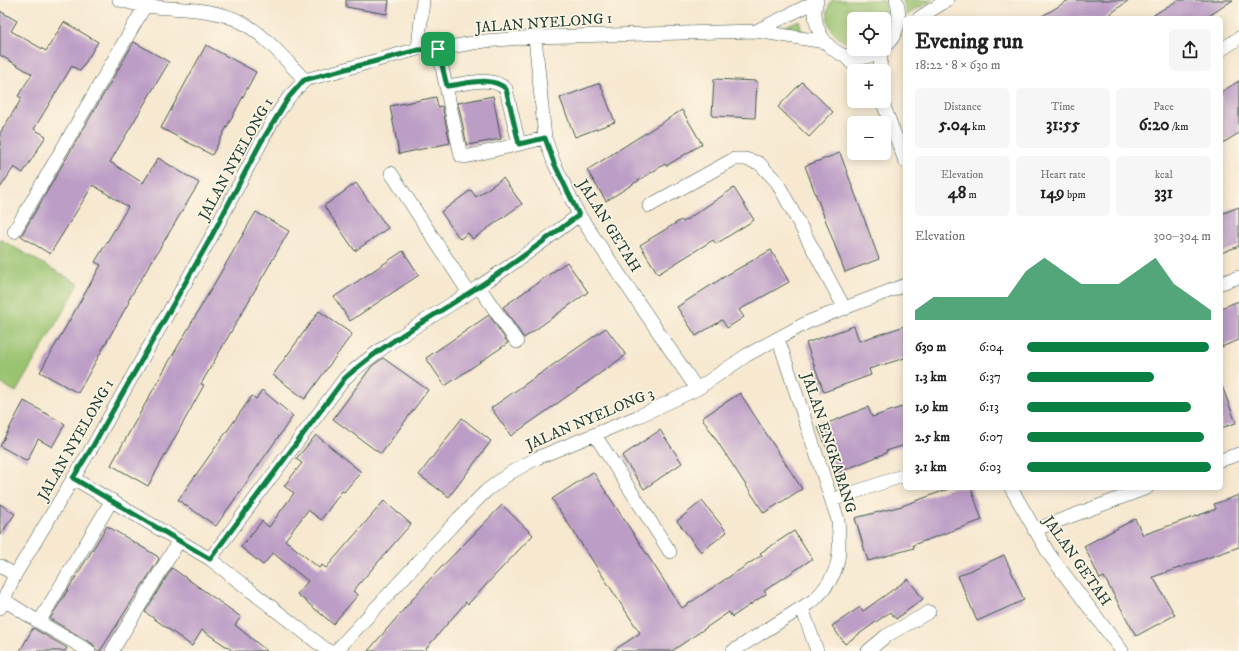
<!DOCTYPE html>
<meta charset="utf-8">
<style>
:root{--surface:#fff;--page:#f6f6f6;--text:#222;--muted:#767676;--accent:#0b8043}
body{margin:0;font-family:"IM FELL DW Pica",serif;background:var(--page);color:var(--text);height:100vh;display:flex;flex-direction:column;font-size:15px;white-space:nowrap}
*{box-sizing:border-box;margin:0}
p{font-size:13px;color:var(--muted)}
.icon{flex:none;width:22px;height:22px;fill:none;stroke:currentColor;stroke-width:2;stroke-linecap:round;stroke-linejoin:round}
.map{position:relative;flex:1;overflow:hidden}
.side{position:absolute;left:903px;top:16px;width:320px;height:474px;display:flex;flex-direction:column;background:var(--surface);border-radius:6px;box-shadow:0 2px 10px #0003}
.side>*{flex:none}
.fabs{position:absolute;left:847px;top:12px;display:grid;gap:8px}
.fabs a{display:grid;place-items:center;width:44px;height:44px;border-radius:6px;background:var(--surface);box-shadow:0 2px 10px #0003;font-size:20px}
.pin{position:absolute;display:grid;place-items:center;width:34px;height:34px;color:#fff;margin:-17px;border-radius:8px;box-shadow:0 2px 6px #0006}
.round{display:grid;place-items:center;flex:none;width:42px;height:42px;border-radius:6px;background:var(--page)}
.overview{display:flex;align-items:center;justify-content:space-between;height:68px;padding:0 12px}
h1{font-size:22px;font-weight:700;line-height:30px}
.metrics{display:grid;grid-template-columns:repeat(3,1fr);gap:6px;height:68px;padding:4px 12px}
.metrics div{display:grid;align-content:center;border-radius:6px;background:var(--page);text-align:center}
.metrics b{font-size:17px;font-weight:700}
.metrics small{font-size:11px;font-weight:400}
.metrics p{font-size:11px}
.chart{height:112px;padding:8px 12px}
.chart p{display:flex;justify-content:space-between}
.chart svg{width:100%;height:72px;margin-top:4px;fill:var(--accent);opacity:.7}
ul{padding:0 12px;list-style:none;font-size:13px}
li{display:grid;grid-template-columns:64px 48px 1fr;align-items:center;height:30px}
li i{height:10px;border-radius:5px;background:var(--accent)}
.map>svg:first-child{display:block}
.green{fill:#9ac370;stroke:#5c8052}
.building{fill:#bc9dc6}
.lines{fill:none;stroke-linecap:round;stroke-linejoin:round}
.minor-casing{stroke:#3f574b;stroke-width:14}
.minor{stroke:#fff;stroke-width:13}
.route-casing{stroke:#fff;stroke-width:8}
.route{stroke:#0b8043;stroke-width:5}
.labels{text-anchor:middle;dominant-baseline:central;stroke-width:3.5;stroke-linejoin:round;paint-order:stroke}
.street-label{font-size:15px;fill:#1f3d34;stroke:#fcf5e5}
</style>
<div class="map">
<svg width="1239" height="651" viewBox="0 0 1239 651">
<rect width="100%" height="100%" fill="#fcf5e5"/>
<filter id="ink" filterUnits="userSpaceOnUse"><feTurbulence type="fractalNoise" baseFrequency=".025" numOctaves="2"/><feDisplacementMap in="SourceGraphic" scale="8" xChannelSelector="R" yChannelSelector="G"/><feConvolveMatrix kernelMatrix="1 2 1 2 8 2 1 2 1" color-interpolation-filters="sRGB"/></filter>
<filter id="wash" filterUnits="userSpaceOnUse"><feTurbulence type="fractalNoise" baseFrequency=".012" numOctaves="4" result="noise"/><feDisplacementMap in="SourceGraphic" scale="16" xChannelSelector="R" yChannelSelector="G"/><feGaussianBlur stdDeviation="0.9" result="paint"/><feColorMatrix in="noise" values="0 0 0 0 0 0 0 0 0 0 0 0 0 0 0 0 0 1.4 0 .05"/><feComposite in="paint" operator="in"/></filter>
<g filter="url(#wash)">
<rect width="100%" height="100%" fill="#f7e8d0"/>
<!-- green -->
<path class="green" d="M832,0H883L888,16L884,29V19H854V45C833,41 820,19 832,0Z
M903,0H933L907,15Z
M799,20L803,34L775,31Z
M0,239L79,284L16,392L0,383Z"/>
<g id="blocks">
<!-- building -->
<path class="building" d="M346,0H389L387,14L346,7Z
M1069,0H1129L1105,18H1039Z
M1178,0H1233L1206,18H1149Z
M0,11L17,21L11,31L46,51L64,22L98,42L80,71L72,66L34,129L46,136L23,173L14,167L0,188V133L22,98L18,96L32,74L0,55Z
M134,42L169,62L110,162L143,183L158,158L199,183L128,301L129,302L78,393L40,372L101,265L95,262L128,207L93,185L50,254L21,236Z
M206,45L256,72L212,155L161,128Z
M714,79L757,81L755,118L712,116Z
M1239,81V133L1221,144V92Z
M802,82L833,112L809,137L778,107Z
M600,83L615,122L575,137L560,98Z
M493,96L501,139L467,145L458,103Z
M436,97L438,107L442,106L450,143L399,154L390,106Z
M682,110L702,144L666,166L665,164L606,201L587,170Z
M840,153L879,259L845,272L805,166Z
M503,178L522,204L473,239L468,233L460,239L441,212L471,190L476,197Z
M356,183L388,228L355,251L324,206Z
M734,188L754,220L716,244L713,240L658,274L640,245L681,220L683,222Z
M1239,207V246L1221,253V214Z
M256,212L289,231L201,384L204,385L148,486L111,465L167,365Z
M771,250L789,282L739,310L744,317L727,328L722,320L696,336L677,307L727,275Z
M403,251L419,275L350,321L334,297Z
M567,262L588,292L524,338L503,307Z
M1239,301V340L1221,347V308Z
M319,311L352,334L305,399L273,375Z
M489,315L508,343L445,386L426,358Z
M854,326L859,341L905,326V358L869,369L871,375L824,392L806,343Z
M606,328L626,355L511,436L491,408Z
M383,358L428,390L381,454L333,419L372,366Z
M1222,386L1236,423L1221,428V387Z
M262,390L293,416L216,526L178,500L252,396L256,399Z
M740,393L802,489L764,513L702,418Z
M24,401L65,424L52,447L38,439L27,461L0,446Z
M905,406V445L886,451V453L837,473L818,427L868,407L872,417Z
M462,418L491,441L449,497L419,475Z
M660,430L682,463L644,489L622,456Z
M316,435L361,472L344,492L342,491L321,520L308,510L285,540L319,568L322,565L326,568L384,501L411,524L353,591L358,595L333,624L297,594L308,581L273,553L263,565L241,547L262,521L269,527L294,493L284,486L302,463L296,459Z
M593,472L682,608L762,555L760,553L794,531L812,559L764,591L766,594L732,617L729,612L672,651H613L640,633L552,499Z
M951,488H971L982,520L913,545L914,548L868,561L855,518L902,506Z
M1239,495V547L1153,577L1175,615L1136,636L1104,577L1100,579L1084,546L1135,519L1143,535L1216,509L1214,504Z
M702,501L727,532L701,552L677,521Z
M0,504L15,514L0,535Z
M502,505L533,535L468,604L466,602L424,651H368L430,579Z
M107,526L157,556L159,559L100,651H97L93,644L50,619Z
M1004,555L1024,600L977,621L958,576Z
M172,568L241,617L235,625L267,651H233L202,630L192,646L145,612Z
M908,579L923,599L896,619L890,612L845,644L832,626L860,607L863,611Z
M33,628L67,648L65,651H20Z"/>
</g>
</g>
<g filter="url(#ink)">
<use href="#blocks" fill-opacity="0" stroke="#3f574b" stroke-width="1"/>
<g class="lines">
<!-- minor casing -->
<g class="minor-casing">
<path id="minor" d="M119,0C128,2 137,5 146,6C178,10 212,7 241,22C266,35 285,60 305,80
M817,0C805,38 849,76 881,49
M919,18L947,0
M756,31L825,42
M535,37L545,138L554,163L579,215L697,389
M884,47C898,36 902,17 896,0
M418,49L423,0
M438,49L461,156L465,157L545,138
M1221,50L1239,38
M844,55L859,71
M880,71L881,49
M447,86C466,84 491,75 506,89L519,144
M882,101L905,161
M391,173L469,293
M649,206L734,159H745L759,163L777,182L845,309
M14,232L145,6
M1221,283L1239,277
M479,287L517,342
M595,435L670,552
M1221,460L1239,454
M73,478L210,559L328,651
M1011,488L1049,554L1122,651
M832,500L905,475
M1034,530L1147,488
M210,559L345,378C385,342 433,317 478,287C513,265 546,239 579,215
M0,566L15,575
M4,600L39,622
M0,608L15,575L94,444L209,241L273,120L289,97L305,80L418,49H438L485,41L535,37L756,31L817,1
M802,608L817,651
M89,651L39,622L112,500
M112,651L179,541
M336,651L459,518L486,491L510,473L537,458L637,417L697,389L747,355L808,322L905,285
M733,651L814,600C841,574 841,555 838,520L778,338
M868,651L886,636L929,612"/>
</g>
<!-- minor -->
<use href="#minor" class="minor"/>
</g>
</g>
<g class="lines" filter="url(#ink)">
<!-- route casing -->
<g class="route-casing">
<path id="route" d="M438,49L447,86C466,84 491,75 506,89L519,144L545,138L554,163L579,215C546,239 513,265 478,287C433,317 385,342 345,378L210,559L73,478L94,444L209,241L260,144L289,97L304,80L418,50Z"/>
</g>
<!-- route -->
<use href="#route" class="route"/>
</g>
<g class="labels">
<!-- street labels -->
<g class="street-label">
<text transform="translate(544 23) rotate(-4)">JALAN NYELONG 1</text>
<text transform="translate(236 159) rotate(-61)">JALAN NYELONG 1</text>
<text transform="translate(609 226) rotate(58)">JALAN GETAH</text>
<text transform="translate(590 419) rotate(-23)">JALAN NYELONG 3</text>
<text transform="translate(76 440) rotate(-60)">JALAN NYELONG 1</text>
<text transform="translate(829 443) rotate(72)">JALAN ENGKABANG</text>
<text transform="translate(1077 561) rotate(55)">JALAN GETAH</text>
</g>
</g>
</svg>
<div class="fabs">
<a><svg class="icon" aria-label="locate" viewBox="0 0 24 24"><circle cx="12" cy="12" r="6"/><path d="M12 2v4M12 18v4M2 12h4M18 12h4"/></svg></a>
<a>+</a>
<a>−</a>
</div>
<div class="pin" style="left:438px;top:49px;background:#1e9e55"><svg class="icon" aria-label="arrive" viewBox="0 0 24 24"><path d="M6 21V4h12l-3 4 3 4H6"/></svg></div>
<section class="side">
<div class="overview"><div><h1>Evening run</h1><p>18:22 · 8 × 630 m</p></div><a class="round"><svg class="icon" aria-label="share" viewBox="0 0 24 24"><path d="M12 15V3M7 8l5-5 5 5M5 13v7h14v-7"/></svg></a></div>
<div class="metrics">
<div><p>Distance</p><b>5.04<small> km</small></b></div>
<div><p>Time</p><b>31:55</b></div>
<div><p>Pace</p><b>6:20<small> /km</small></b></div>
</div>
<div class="metrics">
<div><p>Elevation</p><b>48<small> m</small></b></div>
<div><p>Heart rate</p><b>149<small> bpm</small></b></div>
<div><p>kcal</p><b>331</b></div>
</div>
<div class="chart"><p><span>Elevation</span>300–304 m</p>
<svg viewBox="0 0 160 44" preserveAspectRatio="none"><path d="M0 44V38L10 30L20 30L30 30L40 30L50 30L60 14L70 6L80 14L90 22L100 22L110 22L120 14L130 6L140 22L150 30L160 38V44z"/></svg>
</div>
<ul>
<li><b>630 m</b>6:04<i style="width:99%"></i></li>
<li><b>1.3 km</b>6:37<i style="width:69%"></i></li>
<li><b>1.9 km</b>6:13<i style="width:89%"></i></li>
<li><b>2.5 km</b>6:07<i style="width:96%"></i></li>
<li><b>3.1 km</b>6:03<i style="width:100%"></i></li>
</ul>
</section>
</div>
